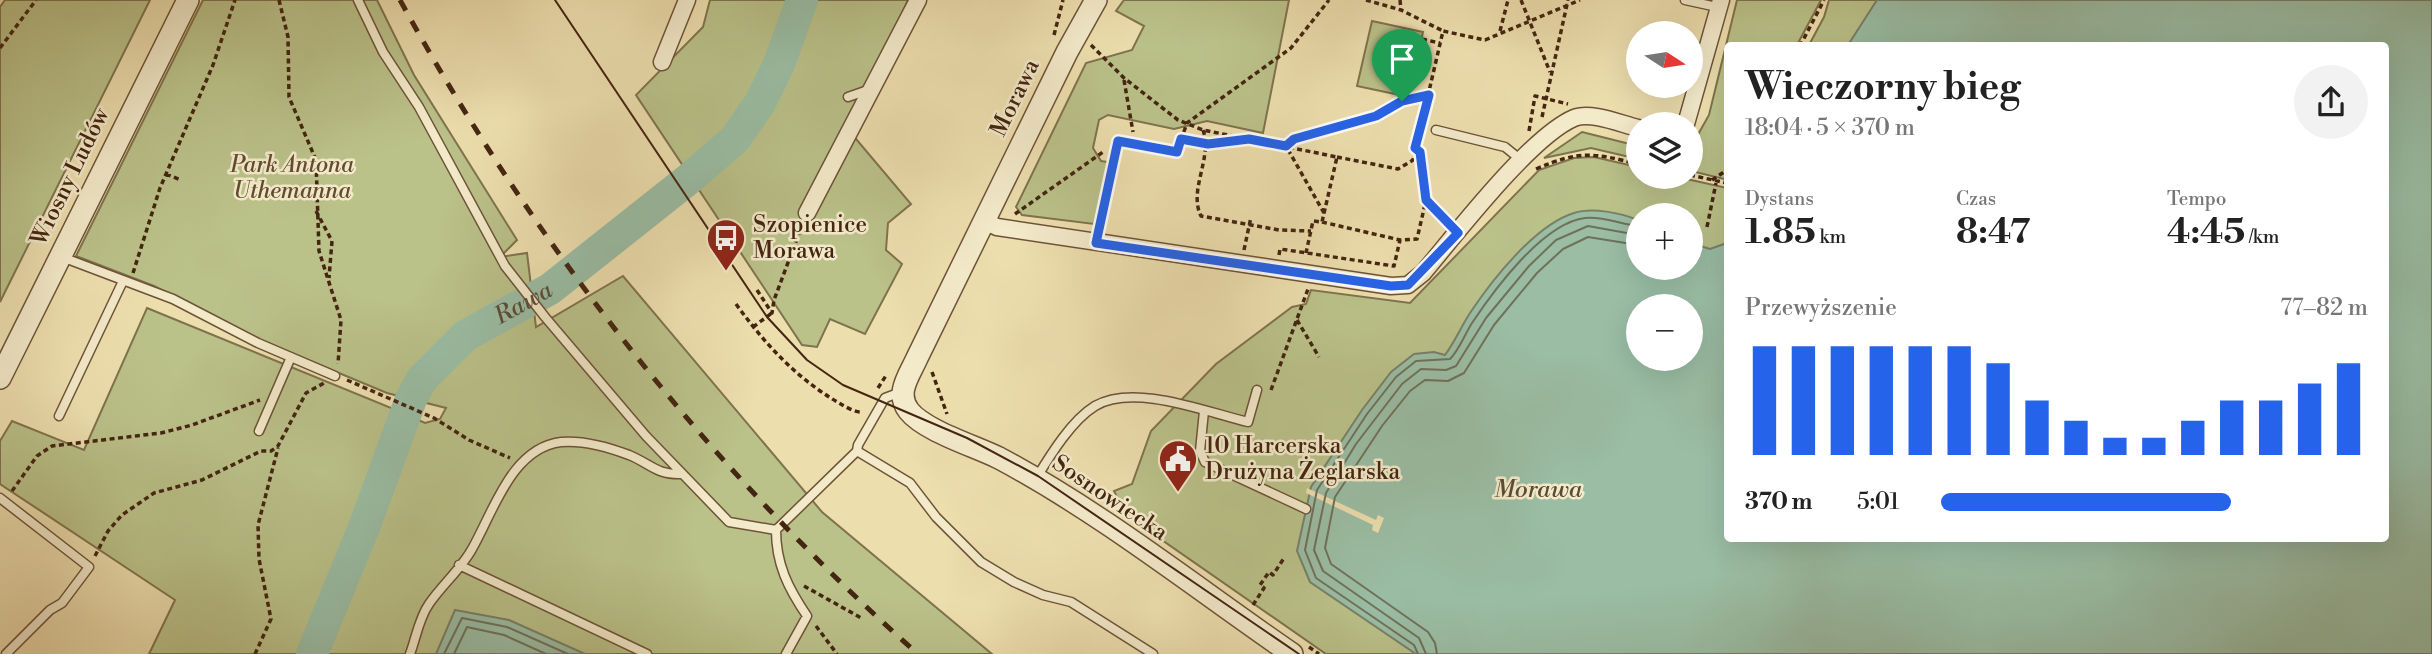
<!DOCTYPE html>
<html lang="pl">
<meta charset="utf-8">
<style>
:root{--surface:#fff;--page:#f2f2f2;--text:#222;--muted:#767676;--accent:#2563eb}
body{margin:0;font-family:"Libre Bodoni",serif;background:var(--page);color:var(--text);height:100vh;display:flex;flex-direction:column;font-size:26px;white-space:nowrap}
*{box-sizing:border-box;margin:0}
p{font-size:23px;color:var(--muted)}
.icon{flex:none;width:38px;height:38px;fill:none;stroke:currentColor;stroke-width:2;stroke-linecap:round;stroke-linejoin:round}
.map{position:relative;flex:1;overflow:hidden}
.details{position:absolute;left:1724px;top:42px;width:665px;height:500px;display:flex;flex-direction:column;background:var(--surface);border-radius:7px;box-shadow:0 7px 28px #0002}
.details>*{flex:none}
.needle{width:46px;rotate:102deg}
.controls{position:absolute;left:1626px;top:21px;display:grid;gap:14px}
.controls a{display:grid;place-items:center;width:77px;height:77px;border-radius:50%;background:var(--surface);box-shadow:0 7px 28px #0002;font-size:35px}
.pin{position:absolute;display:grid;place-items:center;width:60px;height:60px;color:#fff;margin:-72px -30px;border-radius:50% 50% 50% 0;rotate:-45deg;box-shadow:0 0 7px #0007}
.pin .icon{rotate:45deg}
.round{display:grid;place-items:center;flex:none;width:74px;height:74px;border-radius:37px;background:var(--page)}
.overview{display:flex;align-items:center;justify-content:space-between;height:119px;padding:0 21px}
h1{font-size:38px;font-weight:700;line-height:52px}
.metrics{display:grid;grid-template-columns:repeat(3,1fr);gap:10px;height:119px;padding:7px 21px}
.metrics div{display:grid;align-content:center}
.metrics b{font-size:35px;font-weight:700}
.metrics small{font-size:19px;font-weight:400}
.metrics p{font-size:19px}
.chart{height:196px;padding:14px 21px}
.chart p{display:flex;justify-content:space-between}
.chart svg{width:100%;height:126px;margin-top:7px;stroke:var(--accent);stroke-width:6}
ul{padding:0 21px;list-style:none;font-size:23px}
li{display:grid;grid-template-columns:112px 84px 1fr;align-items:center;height:52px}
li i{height:18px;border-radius:9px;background:var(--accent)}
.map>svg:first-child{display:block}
.green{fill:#bac189;stroke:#7f734d;stroke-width:2;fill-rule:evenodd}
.water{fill:#9abda4;stroke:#788069;stroke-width:2;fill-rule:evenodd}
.pier{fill:#eddeae}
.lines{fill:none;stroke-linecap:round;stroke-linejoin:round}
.shore{stroke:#6f715a;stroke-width:2}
.river{stroke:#9abda4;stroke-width:32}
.service-casing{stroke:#6e5338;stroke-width:11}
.minor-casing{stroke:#6e5338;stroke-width:19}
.tertiary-casing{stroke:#6e5338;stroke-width:24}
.path{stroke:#442511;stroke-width:3.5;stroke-dasharray:5 3.5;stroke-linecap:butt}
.service{stroke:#f3eaca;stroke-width:8}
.minor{stroke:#f3eaca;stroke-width:16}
.tertiary{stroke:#f3eaca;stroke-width:21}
.tram{stroke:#442511;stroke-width:2}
.rail{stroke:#442511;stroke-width:5;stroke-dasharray:12 12;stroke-linecap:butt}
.route-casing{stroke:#fff;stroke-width:14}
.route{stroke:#2563eb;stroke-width:9}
.labels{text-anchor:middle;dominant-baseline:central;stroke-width:5;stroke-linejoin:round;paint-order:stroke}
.street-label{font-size:23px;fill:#442511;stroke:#f3eaca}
.park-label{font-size:23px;font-style:italic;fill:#624c2f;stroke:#f3eaca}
.poi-label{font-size:23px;fill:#442511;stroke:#f3eaca;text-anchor:start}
.water-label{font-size:24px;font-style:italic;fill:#5a4b36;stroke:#f3eaca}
</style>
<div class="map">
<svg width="2432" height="654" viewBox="0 0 2432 654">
<rect width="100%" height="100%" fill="#eddeae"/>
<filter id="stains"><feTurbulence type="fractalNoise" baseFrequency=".00286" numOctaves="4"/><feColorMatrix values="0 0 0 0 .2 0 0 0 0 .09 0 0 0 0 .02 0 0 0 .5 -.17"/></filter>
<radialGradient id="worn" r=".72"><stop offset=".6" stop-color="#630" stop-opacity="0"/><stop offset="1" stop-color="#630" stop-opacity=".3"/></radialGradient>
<!-- green -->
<path class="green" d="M5,0H150L0,302V7Z
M203,0H377L414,75L517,240L500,257L527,253L536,327L623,276L822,512L992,654H319L414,418L425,423L440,419L446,408L387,393L262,341L154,286L76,256Z
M710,0H908L851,133L911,204L888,223L886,250L902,264L865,334L830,319L817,347L802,345L636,95L703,27Z
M1124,0H1289L1263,133L1207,121L1174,129L1108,115L1099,120L1093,148L1101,161L1108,162L1094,224L1022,215L1016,207L1086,63L1132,50L1144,26L1116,11Z
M1737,0H1821L1797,45L1727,46V176L1724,179L1691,171V147L1709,115Z
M1829,0H2432V654H1326L1126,515L1114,491L1132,484L1151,431L1216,364L1292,307L1306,304L1311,290L1410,303L1539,170L1574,158L1594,157L1638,167V177H1678L1727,188V539H2385V46L1809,45L1824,17ZM1638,215H1690V268H1638ZM1638,306H1690V359H1638Z
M1372,21L1423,32L1409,97L1357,86Z
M1582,132L1638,146V159L1591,148L1544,158Z
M147,308L401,412L305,654H149L175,600L0,484V441L12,421L84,450Z"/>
<!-- water -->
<path class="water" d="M1877,0H2432V654H1416L1310,582L1297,551L1311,487L1362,410L1391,372L1414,354L1434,352L1445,355C1454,343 1461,327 1470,313C1492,280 1535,225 1574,213C1592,207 1621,213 1638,220V268H1690L1691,243L1710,249L1727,243V539H2385V46L1848,45ZM1638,306H1690V359H1638Z
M455,610L509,620L585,654H436Z"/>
<!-- pier -->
<path class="pier" d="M1307,488L1376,520L1378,515L1384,518L1378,533L1372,530L1373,525L1306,493Z"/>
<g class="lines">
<!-- shore -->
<path class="shore" d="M444,654L462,618L507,627L568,654
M454,654L467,627L504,635L546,654
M1418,654L1414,645L1316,578L1305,550L1317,490L1367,414L1396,377L1416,361L1450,359C1459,350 1465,334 1472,323C1494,290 1543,223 1585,218C1602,216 1621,224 1638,226
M1426,654L1419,638L1323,571L1314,550L1326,493L1356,444L1402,384L1421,369L1446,370L1456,366L1486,318L1529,266L1556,240L1588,226L1638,235
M1437,654L1435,643L1428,632L1331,564L1325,548L1335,497L1382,426L1410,391L1425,380L1448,381L1464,373L1494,325L1537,273L1563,249L1588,237L1638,245"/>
<!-- river -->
<path class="river" id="s1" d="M312,654L365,525L411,399L422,379L465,336L550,289L690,178L735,139L760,103L779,64L802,0"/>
<!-- service casing -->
<g class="service-casing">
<path id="service" d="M358,0L383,52L419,107L505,266L545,317L646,436L729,522L776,530L857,451L858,445L885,398L901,392
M1685,0L1717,7
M848,97L868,90
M1436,130L1505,147L1521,160
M1096,243L1117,141L1177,152
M62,257L173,299L258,343L335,376
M1204,411L1200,451L1205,462L1306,509
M59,416L123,281
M259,431L291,357
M857,451L910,483L936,517L981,562L1014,582L1043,595L1071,602L1153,654
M1037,477C1051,454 1072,420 1095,406C1134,383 1206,412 1248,422L1257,390
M0,498L89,567L62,603L50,610L6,654
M776,530C776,564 788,588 807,616L786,654
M459,565L647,654
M410,654C416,638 419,618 429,604C442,585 461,569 472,549C493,513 511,448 561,442C584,440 608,447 629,455C651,464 656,475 682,474"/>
</g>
<!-- minor casing -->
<g class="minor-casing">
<path id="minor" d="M662,62L687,0
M1686,124L1721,0
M807,213L918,0
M984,221L997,227L1391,286L1408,285L1423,273C1456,234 1530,137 1574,118C1591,111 1621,124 1638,128"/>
</g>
<!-- tertiary casing -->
<g class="tertiary-casing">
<path id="tertiary" d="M1096,0L1067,52L917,358C909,376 895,393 909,411C925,431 975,446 999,458C1102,513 1196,588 1292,654
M0,378L188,0"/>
</g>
<!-- path -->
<path class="path" d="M279,0L288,37L289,97L316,160L319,251L341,320L338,364
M1366,0L1401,10L1443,31
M1400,0L1401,10
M1521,0L1550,72
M1500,31L1508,0
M1054,35L1063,0
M1422,39L1440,43
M1091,45L1124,78L1178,120L1203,130L1337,157L1322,222L1313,221L1306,253
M1800,46L1824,0
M0,48L36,0
M1124,80L1133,132
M1542,117L1568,0
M1651,120L1671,121
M1203,130C1213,158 1188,190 1201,216L1279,230L1311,231
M1529,131L1535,96L1568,104
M1181,140L1187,123L1291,48L1329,0
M1182,140L1208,144L1247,139
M1337,157L1398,169L1413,160L1443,31L1485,40L1580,0
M1536,169C1580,150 1593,153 1638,164
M166,174L181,180
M1690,175L1727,183
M1712,180L1727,170
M1426,200L1447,221
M316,211L332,241L329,278
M1324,213L1286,146L1294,139L1376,116L1402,101L1429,95
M1015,214L1103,152
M1322,222L1400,240L1417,239L1426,200L1420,152L1416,149
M1707,227L1716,183
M1244,250L1251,217
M1279,255L1280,249L1394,266L1400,240
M133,273L160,188L213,65L235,0
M757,290L772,313L774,300L801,228
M736,304C765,344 796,378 839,403C846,407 856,413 862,412
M1297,320L1319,357
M753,327L772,313
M932,372L947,414
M347,380L434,418L469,440L510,458
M878,388L887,374
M1271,390L1308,289
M12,491L37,456L52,446L161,433L192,425L260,400
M95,556L108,531L122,515L154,493L202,480L261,451H271L278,446L306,393L324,383
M804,586L863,619
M1253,605L1264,588L1260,585L1269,572L1273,575L1284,558
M816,626L837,654
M1309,647L1319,654
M255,654L271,619L259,559L258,525L278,448"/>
<!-- service -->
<use href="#service" class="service"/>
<!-- minor -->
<use href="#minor" class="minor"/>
<!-- tertiary -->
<use href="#tertiary" class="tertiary"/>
<!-- tram -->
<path class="tram" d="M555,0L767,317L807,360L843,385L967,438L1038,476L1299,654"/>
<!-- rail -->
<path class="rail" d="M400,0C535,246 708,468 918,654"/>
</g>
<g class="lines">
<!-- route casing -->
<g class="route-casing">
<path id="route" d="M1429,95L1415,148L1420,152L1426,200L1458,233L1408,285L1391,286L1096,243L1118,141L1177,152L1181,139L1208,144L1249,139L1286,146L1294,139L1376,116L1402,101Z"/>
</g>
<!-- route -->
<use href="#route" class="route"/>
</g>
<!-- icons -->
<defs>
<g id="bus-pin" transform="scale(2.0125)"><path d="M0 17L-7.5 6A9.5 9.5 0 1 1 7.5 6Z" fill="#8f2418" stroke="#f3eaca"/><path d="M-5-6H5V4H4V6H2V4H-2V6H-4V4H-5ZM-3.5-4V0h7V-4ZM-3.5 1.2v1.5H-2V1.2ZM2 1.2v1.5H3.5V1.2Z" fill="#fff"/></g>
<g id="civic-pin" transform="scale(2.0125)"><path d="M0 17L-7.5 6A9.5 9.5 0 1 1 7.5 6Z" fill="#8f2418" stroke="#f3eaca"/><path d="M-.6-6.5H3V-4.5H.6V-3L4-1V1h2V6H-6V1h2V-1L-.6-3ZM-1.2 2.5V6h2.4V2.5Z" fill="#fff"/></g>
</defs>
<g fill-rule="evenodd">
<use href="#bus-pin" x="726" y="238"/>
<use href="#civic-pin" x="1178" y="459"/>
</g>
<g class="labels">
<!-- street labels -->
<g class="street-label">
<text transform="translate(1015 98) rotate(-64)">Morawa</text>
<text transform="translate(70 177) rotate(-64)">Wiosny Ludów</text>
<text transform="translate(1110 498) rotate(34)">Sosnowiecka</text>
</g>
<!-- park labels -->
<g class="park-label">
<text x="292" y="165">Park Antona<tspan x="292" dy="26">Uthemanna</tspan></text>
</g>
<!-- poi labels -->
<g class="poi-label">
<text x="753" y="225">Szopienice<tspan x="753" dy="26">Morawa</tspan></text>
<text x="1205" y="446">10 Harcerska<tspan x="1205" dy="26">Drużyna Żeglarska</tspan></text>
</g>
<!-- water labels -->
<g class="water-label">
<text stroke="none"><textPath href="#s1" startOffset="424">Rawa</textPath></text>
<text x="1538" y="490">Morawa</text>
</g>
</g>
<rect width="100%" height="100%" filter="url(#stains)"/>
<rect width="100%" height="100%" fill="url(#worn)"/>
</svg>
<div class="controls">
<a><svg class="needle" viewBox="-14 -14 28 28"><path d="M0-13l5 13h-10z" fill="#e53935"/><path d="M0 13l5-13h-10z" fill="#767676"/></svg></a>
<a><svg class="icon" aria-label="layers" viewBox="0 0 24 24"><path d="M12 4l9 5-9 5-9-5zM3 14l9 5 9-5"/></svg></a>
<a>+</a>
<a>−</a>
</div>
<div class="pin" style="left:1402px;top:101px;background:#1e9e55"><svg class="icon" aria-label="arrive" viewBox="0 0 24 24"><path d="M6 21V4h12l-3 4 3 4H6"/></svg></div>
<section class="details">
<div class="overview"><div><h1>Wieczorny bieg</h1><p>18:04 · 5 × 370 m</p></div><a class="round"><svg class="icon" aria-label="share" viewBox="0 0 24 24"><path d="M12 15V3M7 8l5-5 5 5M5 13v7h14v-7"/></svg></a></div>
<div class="metrics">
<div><p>Dystans</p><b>1.85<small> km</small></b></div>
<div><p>Czas</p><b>8:47</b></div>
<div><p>Tempo</p><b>4:45<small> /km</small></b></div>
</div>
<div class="chart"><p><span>Przewyższenie</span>77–82 m</p>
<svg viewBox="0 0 160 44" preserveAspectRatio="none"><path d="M5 44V6M15 44V6M25 44V6M35 44V6M45 44V6M55 44V6M65 44V12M75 44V25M85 44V32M95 44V38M105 44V38M115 44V32M125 44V25M135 44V25M145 44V19M155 44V12"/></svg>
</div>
<ul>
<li><b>370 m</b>5:01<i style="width:68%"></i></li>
</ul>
</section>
</div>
